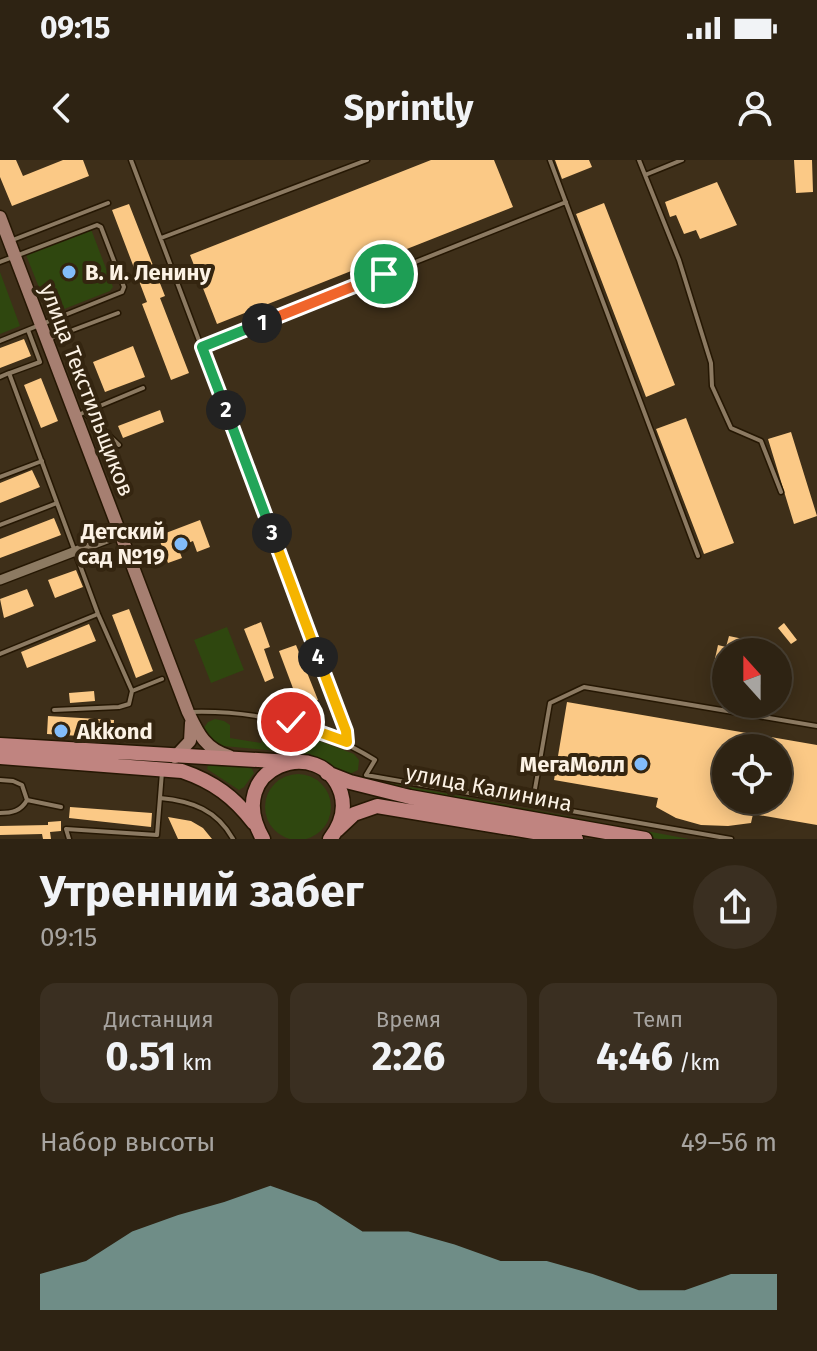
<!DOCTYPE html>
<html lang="ru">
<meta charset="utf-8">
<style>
:root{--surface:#2e2313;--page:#3a2f21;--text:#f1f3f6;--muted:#a7a4a0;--line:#494033;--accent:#8bbbb9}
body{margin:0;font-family:"Fira Sans",sans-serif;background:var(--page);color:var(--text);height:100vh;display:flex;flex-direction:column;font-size:30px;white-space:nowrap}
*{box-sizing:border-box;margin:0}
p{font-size:26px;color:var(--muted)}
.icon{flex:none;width:44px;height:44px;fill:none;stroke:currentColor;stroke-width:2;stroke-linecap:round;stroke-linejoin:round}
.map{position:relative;height:679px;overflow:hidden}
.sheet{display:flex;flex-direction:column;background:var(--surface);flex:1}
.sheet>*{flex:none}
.needle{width:52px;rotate:339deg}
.controls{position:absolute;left:712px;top:478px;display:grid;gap:16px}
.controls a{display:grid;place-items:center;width:80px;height:80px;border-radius:50%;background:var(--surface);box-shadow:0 4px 20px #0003,0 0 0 2px var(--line);font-size:40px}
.pin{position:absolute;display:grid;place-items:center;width:68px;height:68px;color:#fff;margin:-34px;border:4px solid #fff;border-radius:50%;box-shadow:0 2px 8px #0007}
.km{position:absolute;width:40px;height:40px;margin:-20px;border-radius:50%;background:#222;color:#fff;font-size:22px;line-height:40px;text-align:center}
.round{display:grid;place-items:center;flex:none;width:84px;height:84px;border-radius:42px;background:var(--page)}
.headline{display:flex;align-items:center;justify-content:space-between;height:136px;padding:0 40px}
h1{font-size:44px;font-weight:700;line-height:60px}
.stats{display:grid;grid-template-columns:repeat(3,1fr);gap:12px;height:136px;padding:8px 40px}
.stats div{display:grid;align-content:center;border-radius:16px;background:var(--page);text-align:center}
.stats b{font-size:40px;font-weight:700}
.stats small{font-size:22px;font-weight:400}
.stats p{font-size:22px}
.chart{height:224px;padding:16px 40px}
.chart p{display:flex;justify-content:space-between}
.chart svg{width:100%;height:144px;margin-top:8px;fill:var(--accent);opacity:.7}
.status{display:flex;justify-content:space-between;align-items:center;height:56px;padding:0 40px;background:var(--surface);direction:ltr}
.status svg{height:22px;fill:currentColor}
header{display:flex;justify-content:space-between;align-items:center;height:104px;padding:0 40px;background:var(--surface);font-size:36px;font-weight:700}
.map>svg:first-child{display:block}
.green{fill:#2f470f}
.building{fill:#fbc986;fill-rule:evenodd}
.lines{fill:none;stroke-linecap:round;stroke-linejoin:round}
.lane-casing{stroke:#251703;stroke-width:7}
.street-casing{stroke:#251703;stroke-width:12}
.secondary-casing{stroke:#251703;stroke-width:15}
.primary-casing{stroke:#251703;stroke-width:17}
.lane{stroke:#8c7a62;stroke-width:4}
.street{stroke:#8c7a62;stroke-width:9}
.secondary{stroke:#a67f71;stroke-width:12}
.primary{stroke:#c08480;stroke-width:14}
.split-1-casing{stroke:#fff;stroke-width:16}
.split-2-casing{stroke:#fff;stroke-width:16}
.split-3-casing{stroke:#fff;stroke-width:16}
.split-4-casing{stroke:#fff;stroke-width:16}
.split-5-casing{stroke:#fff;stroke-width:16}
.split-1{stroke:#f0652b;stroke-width:10}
.split-2{stroke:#22a559;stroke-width:10}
.split-3{stroke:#22a559;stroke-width:10}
.split-4{stroke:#f5b400;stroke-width:10}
.split-5{stroke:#f5b400;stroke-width:10}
.poi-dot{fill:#82bcfa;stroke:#342510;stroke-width:3}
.labels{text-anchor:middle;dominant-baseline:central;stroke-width:8;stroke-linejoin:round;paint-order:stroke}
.poi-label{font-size:22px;font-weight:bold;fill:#fcf2e5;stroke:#342510;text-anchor:start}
.street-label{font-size:22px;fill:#fcf2e5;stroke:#342510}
</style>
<div class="status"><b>09:15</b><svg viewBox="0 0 49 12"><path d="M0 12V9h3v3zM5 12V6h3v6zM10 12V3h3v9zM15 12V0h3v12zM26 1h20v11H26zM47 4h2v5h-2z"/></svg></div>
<header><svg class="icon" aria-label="back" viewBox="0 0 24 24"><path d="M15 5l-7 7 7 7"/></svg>Sprintly<svg class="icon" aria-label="person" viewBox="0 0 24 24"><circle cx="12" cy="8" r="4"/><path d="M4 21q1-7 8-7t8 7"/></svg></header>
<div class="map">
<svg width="817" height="679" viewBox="0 0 817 679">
<rect width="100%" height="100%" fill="#3e2f19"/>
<!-- green -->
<path class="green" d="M91,69L113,127L110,131L54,153L48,150L26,95Z
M0,112L20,166L0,174Z
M227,467L244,510L211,523L194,480Z
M215,559L224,561L230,565V578L261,583L267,569L282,567L354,594L359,600L358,610L350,614L344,612L310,594L212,585L203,569L208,562Z
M208,605L251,607L254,613L244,627L239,630L207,609Z
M265 647a33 33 0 1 1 66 0a33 33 0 1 1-66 0Z
M384,622L689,679H659L383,627L381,623Z"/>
<!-- building -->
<path class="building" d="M0,0H16L23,16L63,0H83L89,16L12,46L0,17Z
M431,0H494L513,47L217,164L190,95Z
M555,0H589L592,7L562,19Z
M794,0H812L813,32L796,33Z
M717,22L737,65L700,79L696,70L684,74L676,55L670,57L665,42Z
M604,43L675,225L646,237L576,54Z
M129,44L165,136L160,138L189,213L171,220L142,144L147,142L112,50Z
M24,179L31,196L0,208V188Z
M133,186L145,217L105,232L93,202Z
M41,218L58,261L41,268L24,225Z
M160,250L164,262L123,278L118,266Z
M686,258L734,383L704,394L656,269Z
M791,272L817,356L794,364L768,279Z
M32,310L40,327L0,343V323Z
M54,358L61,375L0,398V379Z
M200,360L210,387L197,392L193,381L178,387L182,398L168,403L158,376Z
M76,410L83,427L55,438L48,420Z
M27,429L34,446L4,458L0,439Z
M129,449L153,511L136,518L112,455Z
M261,462L270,487L264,489L274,518L265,522L244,469Z
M784,463L797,480L791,484L778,468Z
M89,464L96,481L27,508L21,492Z
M729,476L748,480L746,492H726V506L714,503L718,485L726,487Z
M296,485L318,540L300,547L279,491Z
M94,531L95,541L70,543L69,533Z
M567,542L817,585V665L753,654L751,663L728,666L701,665L676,658L656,647L658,638L554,620ZM726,588H778V640H726Z
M48,556L114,560L113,578L47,574Z
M70,647L152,653L151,667L69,658Z
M168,657L191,661L203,668L212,679H178Z
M61,661V671L50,672L51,679H43L42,674L0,675V666L48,665V662Z"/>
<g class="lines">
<!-- lane casing -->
<g class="lane-casing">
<path id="lane" d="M131,0L346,571L347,582
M550,0L698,396
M639,0L679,100L711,203L712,226L731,268L761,281L781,332
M645,15L682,0
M161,78L367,0
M10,81L108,43
M0,102L97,65L101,67L124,127L122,132L0,181
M49,179L118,153
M202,187L566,42
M10,213L40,202L28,170
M0,217L9,213L98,454L132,531
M84,252L119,285
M78,255L143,228
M0,317L42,301
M0,365L57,343
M0,494L98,454
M54,550L119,547L129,544L132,531L162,519
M190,552C256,550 320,566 375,600L366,615
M366,615L731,679
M0,620L13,621L22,625L27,640C21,651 12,653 0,653
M535,629L550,543L584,527L817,566
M160,638C192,641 217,650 233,679
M27,640L61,647
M69,679L66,669L157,675L162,612"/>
</g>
<!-- street casing -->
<g class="street-casing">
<path id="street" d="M0,420L120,374"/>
</g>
<!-- secondary casing -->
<g class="secondary-casing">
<path id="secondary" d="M0,57L188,552C198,573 205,589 229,596
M175,597L190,581L191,563"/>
</g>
<!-- primary casing -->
<g class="primary-casing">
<path id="primary" d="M0,585L291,602
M0,597L182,611C214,622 234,637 254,663
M327,613L350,622L410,637L645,679
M337,670L354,654L377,646L576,679
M263,679C221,606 322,573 341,633C346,650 341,665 330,679"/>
</g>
<!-- lane -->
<use href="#lane" class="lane"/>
<!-- street -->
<use href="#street" class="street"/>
<!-- secondary -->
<use href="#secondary" class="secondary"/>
<!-- primary -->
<use href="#primary" class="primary"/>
</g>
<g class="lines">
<!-- split-1 casing -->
<g class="split-1-casing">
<path id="split-1" d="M262,163L384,114"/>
</g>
<!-- split-2 casing -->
<g class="split-2-casing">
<path id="split-2" d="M226,250L202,187L262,163"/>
</g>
<!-- split-3 casing -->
<g class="split-3-casing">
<path id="split-3" d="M226,250L272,373"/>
</g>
<!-- split-4 casing -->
<g class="split-4-casing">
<path id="split-4" d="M272,373L318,497"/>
</g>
<!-- split-5 casing -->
<g class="split-5-casing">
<path id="split-5" d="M291,562L347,582L346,571L318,497"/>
</g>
<!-- split-1 -->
<use href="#split-1" class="split-1"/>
<!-- split-2 -->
<use href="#split-2" class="split-2"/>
<!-- split-3 -->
<use href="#split-3" class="split-3"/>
<!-- split-4 -->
<use href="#split-4" class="split-4"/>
<!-- split-5 -->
<use href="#split-5" class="split-5"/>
</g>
<!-- markers -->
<g class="poi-dot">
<circle cx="69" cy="112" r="8"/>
<circle cx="181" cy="384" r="8"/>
<circle cx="61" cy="571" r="8"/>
<circle cx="641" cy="604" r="8"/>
</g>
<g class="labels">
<!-- poi labels -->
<g class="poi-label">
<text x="85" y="112">В. И. Ленину</text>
<text x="165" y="371" text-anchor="end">Детский<tspan x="165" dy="25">сад №19</tspan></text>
<text x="77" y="571">Akkond</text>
<text x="625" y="604" text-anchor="end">МегаМолл</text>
</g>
<!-- street labels -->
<g class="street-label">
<text transform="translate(87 230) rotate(69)">улица Текстильщиков</text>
<text transform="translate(489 628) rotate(11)">улица Калинина</text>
</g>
</g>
</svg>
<div class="controls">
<a><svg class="needle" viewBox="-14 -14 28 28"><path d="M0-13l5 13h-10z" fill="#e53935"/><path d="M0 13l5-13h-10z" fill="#a7a4a0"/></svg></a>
<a><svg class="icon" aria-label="locate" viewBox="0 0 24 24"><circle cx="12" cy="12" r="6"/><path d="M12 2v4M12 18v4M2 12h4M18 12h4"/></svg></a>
</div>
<div class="pin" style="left:384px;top:114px;background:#1e9e55"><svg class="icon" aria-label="arrive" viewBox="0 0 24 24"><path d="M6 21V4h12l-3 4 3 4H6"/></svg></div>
<div class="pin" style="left:291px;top:562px;background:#d93025"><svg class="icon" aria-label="check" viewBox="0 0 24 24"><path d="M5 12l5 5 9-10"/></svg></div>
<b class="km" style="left:262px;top:163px">1</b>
<b class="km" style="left:226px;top:250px">2</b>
<b class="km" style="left:272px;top:373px">3</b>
<b class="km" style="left:318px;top:497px">4</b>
</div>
<section class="sheet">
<div class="headline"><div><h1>Утренний забег</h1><p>09:15</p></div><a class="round"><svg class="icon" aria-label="share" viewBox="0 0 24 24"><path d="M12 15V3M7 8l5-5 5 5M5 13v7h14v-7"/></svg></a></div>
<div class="stats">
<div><p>Дистанция</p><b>0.51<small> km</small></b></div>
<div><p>Время</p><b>2:26</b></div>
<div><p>Темп</p><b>4:46<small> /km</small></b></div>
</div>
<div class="chart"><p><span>Набор высоты</span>49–56 m</p>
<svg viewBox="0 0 160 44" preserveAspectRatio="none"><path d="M0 44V33L10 29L20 20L30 15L40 11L50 6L60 11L70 20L80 20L90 24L100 29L110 29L120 33L130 38L140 38L150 33L160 33V44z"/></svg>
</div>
</section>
